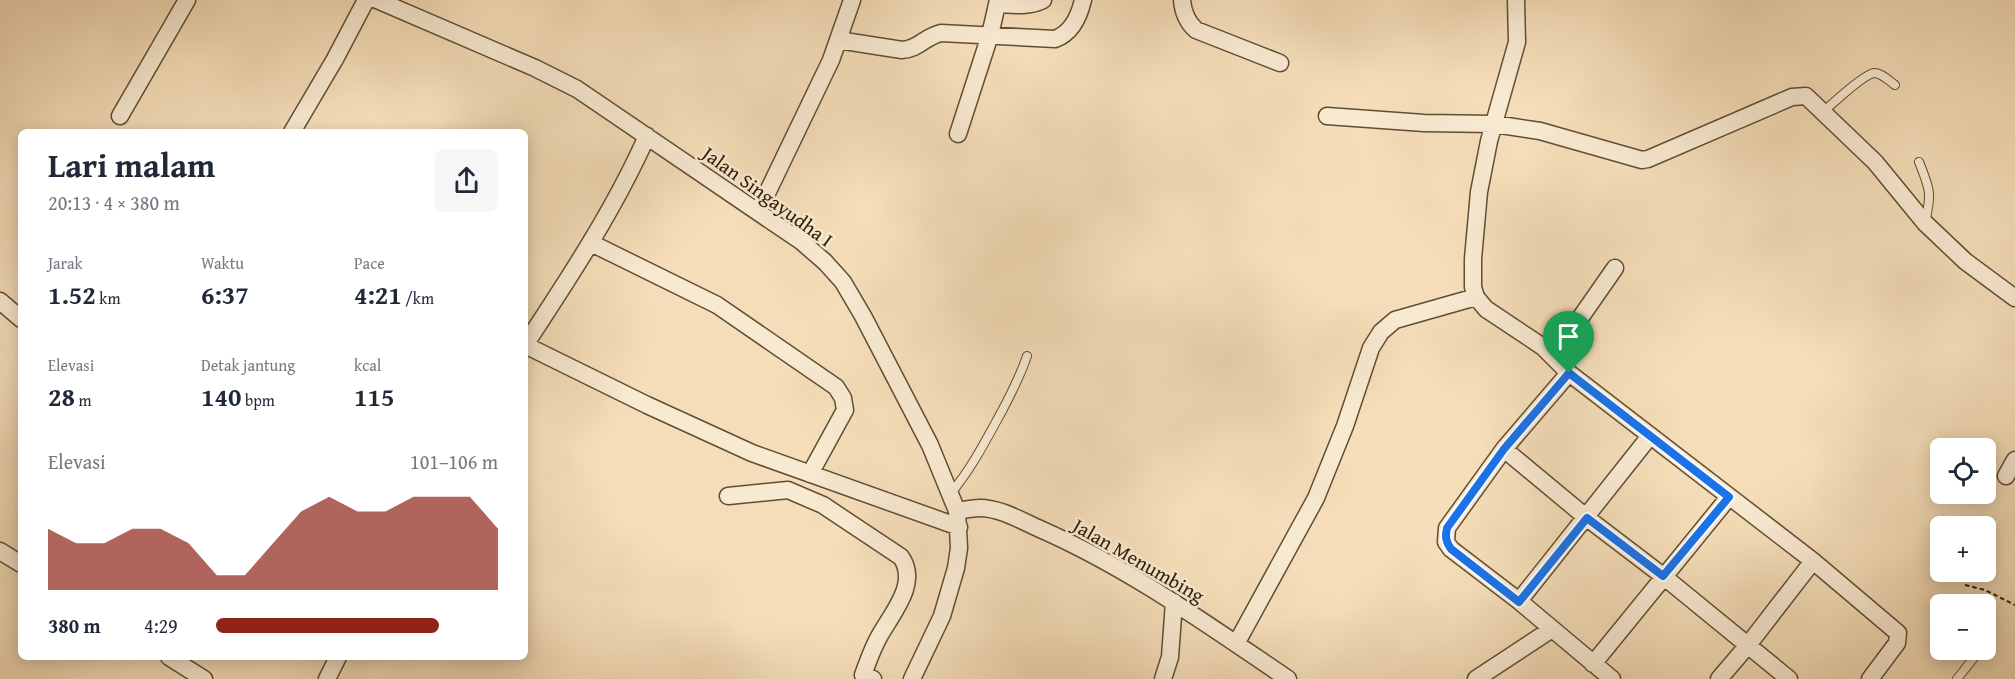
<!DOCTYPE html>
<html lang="id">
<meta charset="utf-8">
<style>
:root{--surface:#fff;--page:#f6f6f7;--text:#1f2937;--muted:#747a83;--accent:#8f2418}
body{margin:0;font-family:"Gentium Book Plus",serif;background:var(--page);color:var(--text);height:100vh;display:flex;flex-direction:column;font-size:22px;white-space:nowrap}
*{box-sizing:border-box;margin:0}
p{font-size:20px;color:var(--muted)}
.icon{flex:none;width:33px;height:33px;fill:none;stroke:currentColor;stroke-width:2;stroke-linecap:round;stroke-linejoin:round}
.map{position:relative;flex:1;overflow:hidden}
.side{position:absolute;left:18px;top:129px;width:510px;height:531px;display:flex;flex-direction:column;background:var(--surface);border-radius:9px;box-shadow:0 3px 15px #0003}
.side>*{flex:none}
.buttons{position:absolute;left:1930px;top:438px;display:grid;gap:12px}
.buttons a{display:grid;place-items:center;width:66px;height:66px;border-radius:9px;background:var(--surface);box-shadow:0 3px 15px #0003;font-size:30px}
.pin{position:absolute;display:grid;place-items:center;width:51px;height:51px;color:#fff;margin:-62px -26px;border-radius:50% 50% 50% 0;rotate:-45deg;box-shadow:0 0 6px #0007}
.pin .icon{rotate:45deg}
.round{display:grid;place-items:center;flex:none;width:63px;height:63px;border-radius:9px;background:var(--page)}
.headline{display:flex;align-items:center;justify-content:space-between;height:102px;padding:0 30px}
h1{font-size:33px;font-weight:600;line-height:45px}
.figures{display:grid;grid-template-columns:repeat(3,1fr);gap:9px;height:102px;padding:6px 30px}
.figures div{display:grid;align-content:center}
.figures b{font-size:26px;font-weight:600}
.figures small{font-size:16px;font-weight:400}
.figures p{font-size:16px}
.chart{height:168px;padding:12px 30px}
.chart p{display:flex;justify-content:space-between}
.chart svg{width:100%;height:108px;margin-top:6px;fill:var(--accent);opacity:.7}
ul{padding:0 30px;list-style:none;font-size:20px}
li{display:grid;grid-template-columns:96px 72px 1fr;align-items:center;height:45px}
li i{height:15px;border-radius:8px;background:var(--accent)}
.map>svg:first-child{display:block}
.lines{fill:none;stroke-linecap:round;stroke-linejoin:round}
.lane-casing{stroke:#604e33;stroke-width:10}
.street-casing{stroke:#604e33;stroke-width:19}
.path{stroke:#2f1e07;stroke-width:2;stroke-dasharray:4.5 3;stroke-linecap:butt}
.lane{stroke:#f8e9d1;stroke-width:8}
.street{stroke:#f8e9d1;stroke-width:16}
.route-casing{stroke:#fff;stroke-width:12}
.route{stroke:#1a73e8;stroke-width:8}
.labels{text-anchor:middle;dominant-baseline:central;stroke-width:5;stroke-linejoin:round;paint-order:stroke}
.street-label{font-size:20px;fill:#2f1e07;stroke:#f8e9d1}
</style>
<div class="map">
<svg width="2015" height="679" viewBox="0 0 2015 679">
<rect width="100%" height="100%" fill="#f4ddb8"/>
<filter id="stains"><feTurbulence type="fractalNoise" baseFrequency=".00333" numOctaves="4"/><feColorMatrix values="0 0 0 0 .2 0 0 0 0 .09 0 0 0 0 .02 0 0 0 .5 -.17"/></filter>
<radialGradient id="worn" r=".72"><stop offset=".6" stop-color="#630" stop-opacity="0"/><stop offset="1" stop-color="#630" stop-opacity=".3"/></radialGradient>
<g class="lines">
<!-- lane casing -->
<g class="lane-casing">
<path id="lane" d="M1823,112C1832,104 1864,74 1874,73C1882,73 1889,81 1895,85
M1919,162C1930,189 1932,194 1925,222
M951,493C972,468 986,440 1002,411C1012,392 1020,377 1027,356
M1986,642L1989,638
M1957,679L1980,650"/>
</g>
<!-- street casing -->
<g class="street-casing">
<path id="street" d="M377,0L535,68L577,89L802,242L825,262L843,282L863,316L930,445L957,511L959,548L956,568L942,616L912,679
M1182,0C1183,12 1187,22 1196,30L1280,63
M1516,0L1517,42L1489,141L1479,192L1473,259V287L1476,297L1486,309L1543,347L1569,373L1504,449L1447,528L1446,542L1451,549L1519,601L1612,679
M998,4C1013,5 1029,7 1043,0
M838,40L902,50C919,49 924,37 941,33L1055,39C1072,33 1079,17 1083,0
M120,116L187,0
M1327,116L1424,123L1494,124L1540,131L1642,160L1648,159L1792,97L1806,96L1875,162L1925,223L1965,261L2015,298
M292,132L335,59L366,0
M958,134L990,35L998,0
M758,212L831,60L852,0
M591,243L717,305L836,387L843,398L845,410L810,474
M0,301L21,319
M525,345L647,405L752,453L959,527
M525,345C569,278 614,210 647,136
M1553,357L1615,268
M1569,373L1813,561L1898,633L1897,643L1870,679
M1504,449L1587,518L1663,576L1789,679
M2006,476L2015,460
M728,496L788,490L823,505L901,557C919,583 893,612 880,635C873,647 868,661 863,675L873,679
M957,511C964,510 972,508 980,508C1000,508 1022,521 1040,529C1129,568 1208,625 1288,679
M0,551L21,564
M1519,601L1650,436
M1236,644L1316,498L1345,426L1371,348L1381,332L1395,320L1476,297
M169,657L204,679
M1593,664L1729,497
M327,679L338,657
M1163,679L1170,657L1174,602
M1476,679L1552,629
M1719,679L1748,645L1813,561"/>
</g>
<!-- path -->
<path class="path" d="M1965,585L1985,590L2015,605"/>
<!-- lane -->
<use href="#lane" class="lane"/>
<!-- street -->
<use href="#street" class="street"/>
</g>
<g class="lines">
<!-- route casing -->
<g class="route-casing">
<path id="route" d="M1569,373L1729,497L1663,576L1587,518L1519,602L1451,549C1446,542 1445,537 1447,528L1504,449Z"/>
</g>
<!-- route -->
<use href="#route" class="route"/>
</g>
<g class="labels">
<!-- street labels -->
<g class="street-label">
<text transform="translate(768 196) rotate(36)">Jalan Singayudha I</text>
<text transform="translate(1139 560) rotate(30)">Jalan Menumbing</text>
</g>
</g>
<rect width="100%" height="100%" filter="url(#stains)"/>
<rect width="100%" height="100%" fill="url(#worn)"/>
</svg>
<div class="buttons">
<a><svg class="icon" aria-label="locate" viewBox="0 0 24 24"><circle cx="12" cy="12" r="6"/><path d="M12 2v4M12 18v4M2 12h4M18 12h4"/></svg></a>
<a>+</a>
<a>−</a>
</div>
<div class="pin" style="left:1569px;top:373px;background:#1e9e55"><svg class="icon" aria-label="arrive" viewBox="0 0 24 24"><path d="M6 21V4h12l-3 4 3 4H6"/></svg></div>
<section class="side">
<div class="headline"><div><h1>Lari malam</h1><p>20:13 · 4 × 380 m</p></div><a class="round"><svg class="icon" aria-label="share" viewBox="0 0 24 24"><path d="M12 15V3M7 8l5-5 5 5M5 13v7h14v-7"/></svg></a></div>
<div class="figures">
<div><p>Jarak</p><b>1.52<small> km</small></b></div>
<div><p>Waktu</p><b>6:37</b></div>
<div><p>Pace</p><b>4:21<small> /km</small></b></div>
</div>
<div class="figures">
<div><p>Elevasi</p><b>28<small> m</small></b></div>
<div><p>Detak jantung</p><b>140<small> bpm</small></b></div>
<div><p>kcal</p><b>115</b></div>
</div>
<div class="chart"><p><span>Elevasi</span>101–106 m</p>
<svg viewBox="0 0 160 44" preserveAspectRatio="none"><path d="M0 44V19L10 25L20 25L30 19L40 19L50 25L60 38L70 38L80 25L90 12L100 6L110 12L120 12L130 6L140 6L150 6L160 19V44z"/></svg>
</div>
<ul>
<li><b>380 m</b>4:29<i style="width:79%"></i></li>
</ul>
</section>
</div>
